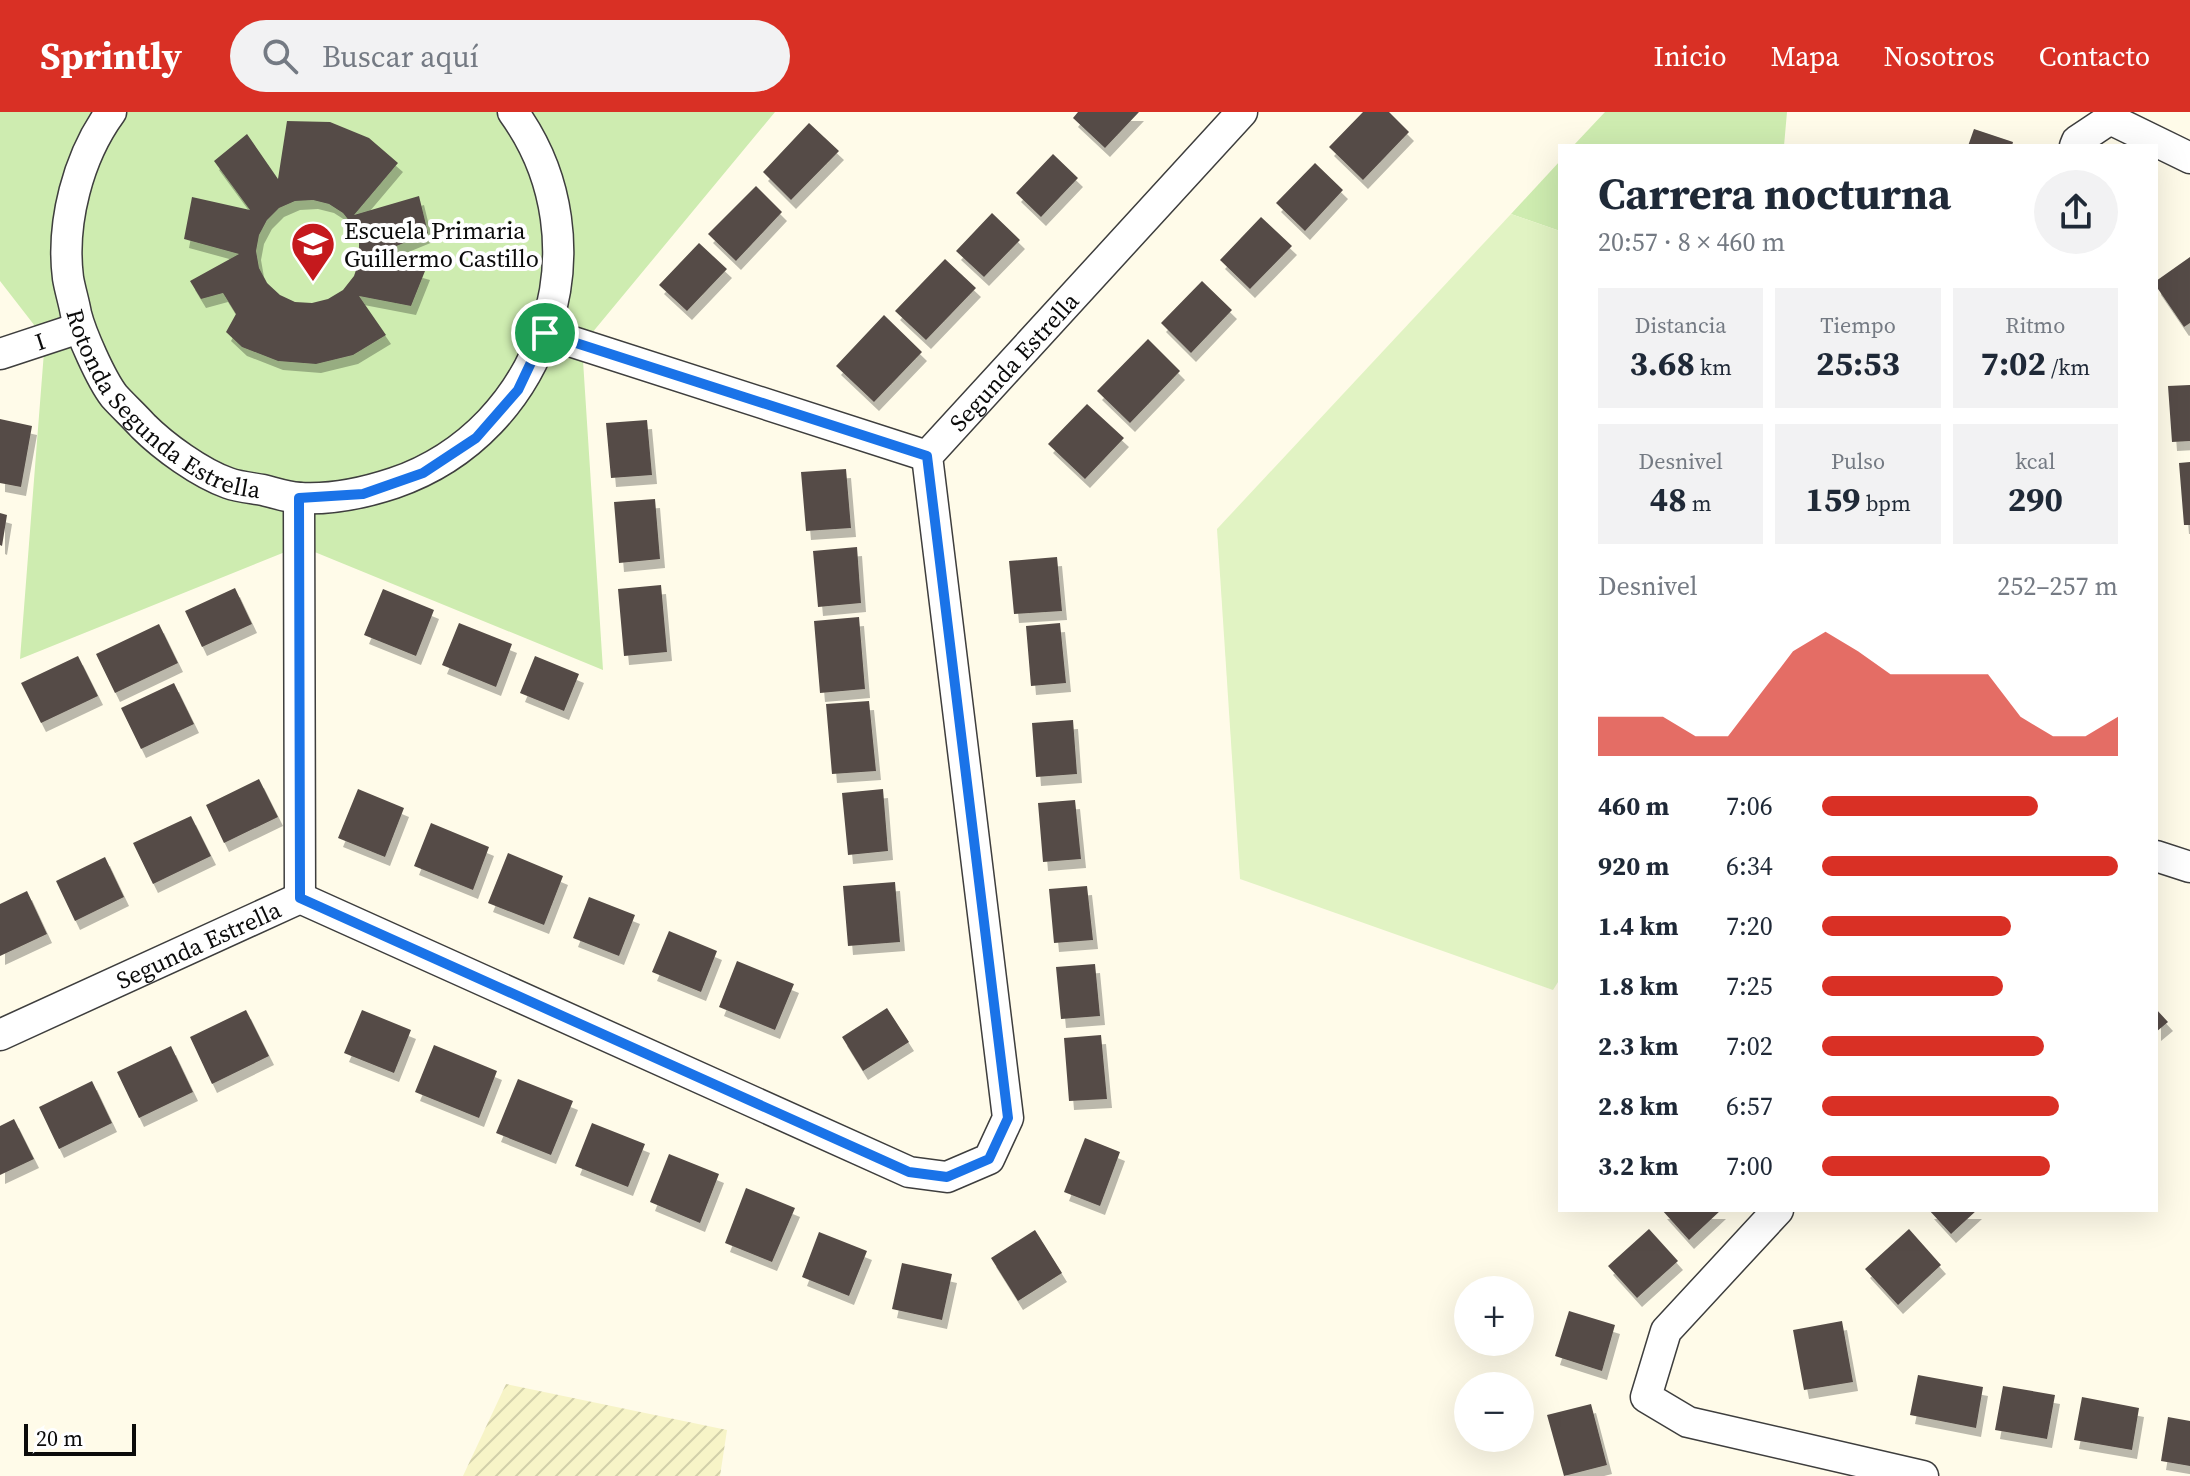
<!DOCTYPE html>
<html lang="es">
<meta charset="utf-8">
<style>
:root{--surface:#fff;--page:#f2f2f3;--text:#1f2937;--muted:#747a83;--accent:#d93025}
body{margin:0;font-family:"Source Serif 4",serif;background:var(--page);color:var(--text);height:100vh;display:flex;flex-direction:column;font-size:30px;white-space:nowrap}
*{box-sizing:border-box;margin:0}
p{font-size:26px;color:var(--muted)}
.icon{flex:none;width:44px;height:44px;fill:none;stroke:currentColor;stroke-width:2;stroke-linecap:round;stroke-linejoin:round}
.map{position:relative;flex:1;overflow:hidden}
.sheet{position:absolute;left:1558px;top:32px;width:600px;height:1068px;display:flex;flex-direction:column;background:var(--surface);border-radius:0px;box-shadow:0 8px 32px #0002}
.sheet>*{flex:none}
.controls{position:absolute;left:1454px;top:1164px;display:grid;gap:16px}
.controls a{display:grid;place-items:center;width:80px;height:80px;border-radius:50%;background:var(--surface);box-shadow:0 8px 32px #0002;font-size:40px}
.scale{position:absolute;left:24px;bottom:20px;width:112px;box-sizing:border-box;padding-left:8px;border:4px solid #0b0b0b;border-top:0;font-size:22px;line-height:28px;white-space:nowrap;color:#0b0b0b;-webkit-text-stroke:6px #fff;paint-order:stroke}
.pin{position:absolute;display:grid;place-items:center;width:68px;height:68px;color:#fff;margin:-34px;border:4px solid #fff;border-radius:50%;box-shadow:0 2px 8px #0007}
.round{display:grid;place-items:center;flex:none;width:84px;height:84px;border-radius:42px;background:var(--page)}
.overview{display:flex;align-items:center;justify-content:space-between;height:136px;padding:0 40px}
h1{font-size:44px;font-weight:700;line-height:60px}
.metrics{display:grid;grid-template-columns:repeat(3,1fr);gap:12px;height:136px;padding:8px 40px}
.metrics div{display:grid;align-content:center;border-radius:0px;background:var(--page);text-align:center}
.metrics b{font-size:34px;font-weight:700}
.metrics small{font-size:22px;font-weight:400}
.metrics p{font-size:22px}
.chart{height:224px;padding:16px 40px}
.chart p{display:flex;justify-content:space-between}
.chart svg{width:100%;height:144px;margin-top:8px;fill:var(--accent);opacity:.7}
ul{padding:0 40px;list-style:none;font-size:26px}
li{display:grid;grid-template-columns:128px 96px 1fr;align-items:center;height:60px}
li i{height:20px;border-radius:10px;background:var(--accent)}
header{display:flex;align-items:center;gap:48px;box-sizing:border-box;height:112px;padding:0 40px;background:var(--accent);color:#fff}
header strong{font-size:38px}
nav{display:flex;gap:44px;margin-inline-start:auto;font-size:28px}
.search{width:560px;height:72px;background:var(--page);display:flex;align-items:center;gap:20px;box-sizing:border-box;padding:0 28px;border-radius:44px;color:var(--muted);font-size:30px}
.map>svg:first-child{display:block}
.farmland{fill:url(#farmland-furrows)}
.grass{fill:#ceecb0}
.pitch{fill:#e1f3c3}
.building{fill:#554c47;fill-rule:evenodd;filter:url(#shadow)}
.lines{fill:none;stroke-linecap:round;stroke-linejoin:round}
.minor-casing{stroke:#3e3e3e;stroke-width:33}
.minor{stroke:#fff;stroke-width:30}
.route-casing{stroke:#fff;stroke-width:16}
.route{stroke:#1a73e8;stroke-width:10}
.labels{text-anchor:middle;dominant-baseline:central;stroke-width:8;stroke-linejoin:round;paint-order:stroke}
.poi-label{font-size:24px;fill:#0b0b0b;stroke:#fff;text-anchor:start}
.street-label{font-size:24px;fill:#0b0b0b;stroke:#fff}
</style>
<header>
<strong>Sprintly</strong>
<div class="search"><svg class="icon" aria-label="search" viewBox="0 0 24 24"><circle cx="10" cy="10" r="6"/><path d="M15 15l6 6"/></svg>Buscar aquí</div>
<nav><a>Inicio</a><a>Mapa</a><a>Nosotros</a><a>Contacto</a></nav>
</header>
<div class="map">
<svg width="2190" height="1364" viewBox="0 0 2190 1364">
<defs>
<pattern id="farmland-furrows" width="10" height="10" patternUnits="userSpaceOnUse" patternTransform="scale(2)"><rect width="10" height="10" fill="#f7f4c7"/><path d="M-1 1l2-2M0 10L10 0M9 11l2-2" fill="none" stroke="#d2d0aa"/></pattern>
<filter id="shadow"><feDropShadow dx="5" dy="9" stdDeviation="0" flood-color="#0004"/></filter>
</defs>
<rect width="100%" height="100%" fill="#fffbe9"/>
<!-- farmland -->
<path class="farmland" d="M506,1272L727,1318L720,1364H463Z"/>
<!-- grass -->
<path class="grass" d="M0,0H775L582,233L603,558L300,434L20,547L45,227L0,169Z
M1605,0H1787L1784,34H1573Z
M1560,49V119L1511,102Z"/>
<!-- pitch -->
<path class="pitch" d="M1511,102L1560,119V867L1553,878L1240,767L1217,417Z"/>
<!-- building -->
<path class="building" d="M1078,0H1139L1105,36L1073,6Z
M1363,0H1389L1409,20L1363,68L1329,35Z
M287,9L330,10L369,26L398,51L354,103L419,84L428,121L372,144L425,159L411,194L359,184L386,223L353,243L316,252L278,249L242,235L226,220L236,202L223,181L201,187L190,169L239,142L184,127L192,85L250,98L214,49L247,22L278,67ZM313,88L329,92L343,101L354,115L359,131V149L354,164L343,178L328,187L312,191L295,190L280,183L267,171L259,156L256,139L259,123L267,108L279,96L295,89Z
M809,11L839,39L791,88L763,60Z
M1974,17L2013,30L2012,34H1968Z
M1053,42L1078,66L1041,105L1016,81Z
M1315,51L1343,78L1305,119L1276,91Z
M756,74L782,100L736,149L708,122Z
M992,101L1020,128L984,165L956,139Z
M1261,105L1292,134L1250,177L1220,148Z
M699,131L727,157L687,199L659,173Z
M2190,145V211L2184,215L2156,174V169Z
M945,147L976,176L926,228L895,199Z
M1202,169L1232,198L1191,241L1161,211Z
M884,203L922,240L874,290L836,254Z
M1148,227L1180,259L1130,311L1097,279Z
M2190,273V329L2172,330L2168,274Z
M1087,292L1124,326L1085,367L1048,332Z
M0,307L32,314L21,375L0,371Z
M647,308L652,363L611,366L606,311Z
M2190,350V413H2184L2179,351Z
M846,357L851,416L806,419L801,360Z
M655,387L660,447L619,451L614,390Z
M0,401L7,403L2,434L0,433Z
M857,435L861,491L818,495L813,439Z
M1057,445L1062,499L1014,502L1009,449Z
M661,473L667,540L624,544L618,477Z
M235,476L252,512L202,535L185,499Z
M383,477L434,498L416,544L364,523Z
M859,505L865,577L820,581L814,509Z
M459,511L512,532L496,575L442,553Z
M1060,511L1066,571L1031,574L1026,514Z
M159,512L178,551L115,581L96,542Z
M78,544L98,584L41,611L21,571Z
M535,544L579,562L564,599L520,581Z
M174,571L194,612L141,637L121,596Z
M869,589L876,659L832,662L826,592Z
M1073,608L1077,662L1036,665L1032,611Z
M259,667L278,705L224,731L206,693Z
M358,677L404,696L385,745L338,726Z
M883,677L888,739L848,743L842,681Z
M1075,688L1081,747L1043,750L1038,691Z
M191,704L211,744L153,772L133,731Z
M431,711L489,735L473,778L414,754Z
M508,741L563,764L544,813L488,791Z
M105,745L124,785L75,809L56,769Z
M895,770L900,830L848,834L843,774Z
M1087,774L1093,828L1054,831L1049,777Z
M27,779L47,822L0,844V792Z
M589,785L635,803L619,844L573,826Z
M669,819L717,839L701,880L652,860Z
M737,849L794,872L775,918L719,895Z
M1095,852L1100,904L1061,907L1056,855Z
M887,896L909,930L863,959L842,925Z
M2156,897L2168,910L2156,920Z
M246,898L269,944L212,972L190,925Z
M362,898L411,918L394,961L344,941Z
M1101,923L1107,987L1069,989L1064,926Z
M434,933L497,959L479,1006L415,980Z
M171,934L193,980L139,1006L117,960Z
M518,967L573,989L551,1043L496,1021Z
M92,969L112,1011L59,1037L39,995Z
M14,1007L34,1047L0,1063V1014Z
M592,1011L645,1032L628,1075L575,1054Z
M1085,1026L1120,1040L1100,1094L1064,1080Z
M669,1042L719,1062L700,1111L650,1090Z
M746,1076L795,1096L772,1150L725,1131Z
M1662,1098H1721L1689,1128Z
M1929,1098H1977L1951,1122Z
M1649,1117L1678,1149L1637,1186L1608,1154Z
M1909,1117L1941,1153L1898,1193L1865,1157Z
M1035,1118L1062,1161L1018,1189L991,1146Z
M819,1120L867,1139L849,1184L802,1165Z
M902,1151L952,1162L942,1208L892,1197Z
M1569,1199L1615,1213L1602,1259L1555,1244Z
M1842,1209L1853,1270L1804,1278L1793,1218Z
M1918,1263L1983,1275L1976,1316L1910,1303Z
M2003,1274L2055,1283L2047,1327L1995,1318Z
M2082,1285L2139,1296L2132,1338L2074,1328Z
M1591,1292L1607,1353L1564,1364L1547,1303Z
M2168,1305L2190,1309V1354L2161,1349Z"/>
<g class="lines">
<!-- minor casing -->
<g class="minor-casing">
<g id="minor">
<path id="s1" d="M111,0C78,45 61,111 68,166C70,178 74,190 76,202C81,222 101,267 114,284C123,294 134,304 143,314C164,335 200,361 228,371C239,375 252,376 263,378C275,381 287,385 299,386C331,388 364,381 394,371C546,319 608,131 513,0"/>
<path d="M2075,34L2077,29L2110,7L2190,46"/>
<path d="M545,221L927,344"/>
<path id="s2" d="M0,242L79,216"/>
<path d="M299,386L300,786"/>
<path d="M2156,744L2190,755"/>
<path id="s3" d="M0,923L300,786L909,1060L947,1065L989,1047L1008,1006L927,344L1242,0"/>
<path d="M1778,1098L1666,1219L1646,1285L1688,1310L1923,1364"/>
</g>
</g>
<!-- minor -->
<use href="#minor" class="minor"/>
</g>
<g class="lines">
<!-- route casing -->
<g class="route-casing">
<path id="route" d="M545,221L927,344L1008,1006L989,1047L947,1065L909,1060L300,786L299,386L363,382L423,361L476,326L518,278Z"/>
</g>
<!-- route -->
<use href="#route" class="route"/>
</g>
<!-- icons -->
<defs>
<g id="school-pin" transform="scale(2.3)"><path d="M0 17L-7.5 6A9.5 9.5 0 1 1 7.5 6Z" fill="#c5191d" stroke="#fff"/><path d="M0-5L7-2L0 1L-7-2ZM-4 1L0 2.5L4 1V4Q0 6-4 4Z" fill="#fff"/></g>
</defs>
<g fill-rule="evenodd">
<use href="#school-pin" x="313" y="132"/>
</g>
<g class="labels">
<!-- poi labels -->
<g class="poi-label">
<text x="344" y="118">Escuela Primaria<tspan x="344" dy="28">Guillermo Castillo</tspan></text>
</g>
<!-- street labels -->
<g class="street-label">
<text stroke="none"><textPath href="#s2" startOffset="42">I</textPath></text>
<text stroke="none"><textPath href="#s3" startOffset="1922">Segunda Estrella</textPath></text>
<text stroke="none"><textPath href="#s1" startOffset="344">Rotonda Segunda Estrella</textPath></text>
<text stroke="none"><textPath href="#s3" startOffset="218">Segunda Estrella</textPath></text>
</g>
</g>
</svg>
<div class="controls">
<a>+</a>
<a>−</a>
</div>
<div class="scale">20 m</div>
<div class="pin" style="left:545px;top:221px;background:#1e9e55"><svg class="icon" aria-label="arrive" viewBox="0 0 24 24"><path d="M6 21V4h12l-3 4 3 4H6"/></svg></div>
<section class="sheet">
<div class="overview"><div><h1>Carrera nocturna</h1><p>20:57 · 8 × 460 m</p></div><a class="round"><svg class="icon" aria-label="share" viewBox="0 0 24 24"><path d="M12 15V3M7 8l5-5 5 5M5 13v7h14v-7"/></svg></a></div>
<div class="metrics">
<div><p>Distancia</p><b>3.68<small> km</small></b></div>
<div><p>Tiempo</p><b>25:53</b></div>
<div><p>Ritmo</p><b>7:02<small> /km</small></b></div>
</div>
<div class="metrics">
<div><p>Desnivel</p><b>48<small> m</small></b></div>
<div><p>Pulso</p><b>159<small> bpm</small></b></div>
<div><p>kcal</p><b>290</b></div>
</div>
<div class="chart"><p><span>Desnivel</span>252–257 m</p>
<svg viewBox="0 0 160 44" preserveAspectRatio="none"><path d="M0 44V32L10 32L20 32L30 38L40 38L50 25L60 12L70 6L80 12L90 19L100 19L110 19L120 19L130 32L140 38L150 38L160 32V44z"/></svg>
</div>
<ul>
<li><b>460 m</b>7:06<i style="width:73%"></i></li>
<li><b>920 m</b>6:34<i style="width:100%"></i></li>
<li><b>1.4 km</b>7:20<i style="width:64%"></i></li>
<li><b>1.8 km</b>7:25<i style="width:61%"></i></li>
<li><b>2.3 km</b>7:02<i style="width:75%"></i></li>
<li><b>2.8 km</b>6:57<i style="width:80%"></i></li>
<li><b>3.2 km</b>7:00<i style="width:77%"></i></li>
</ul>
</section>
</div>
